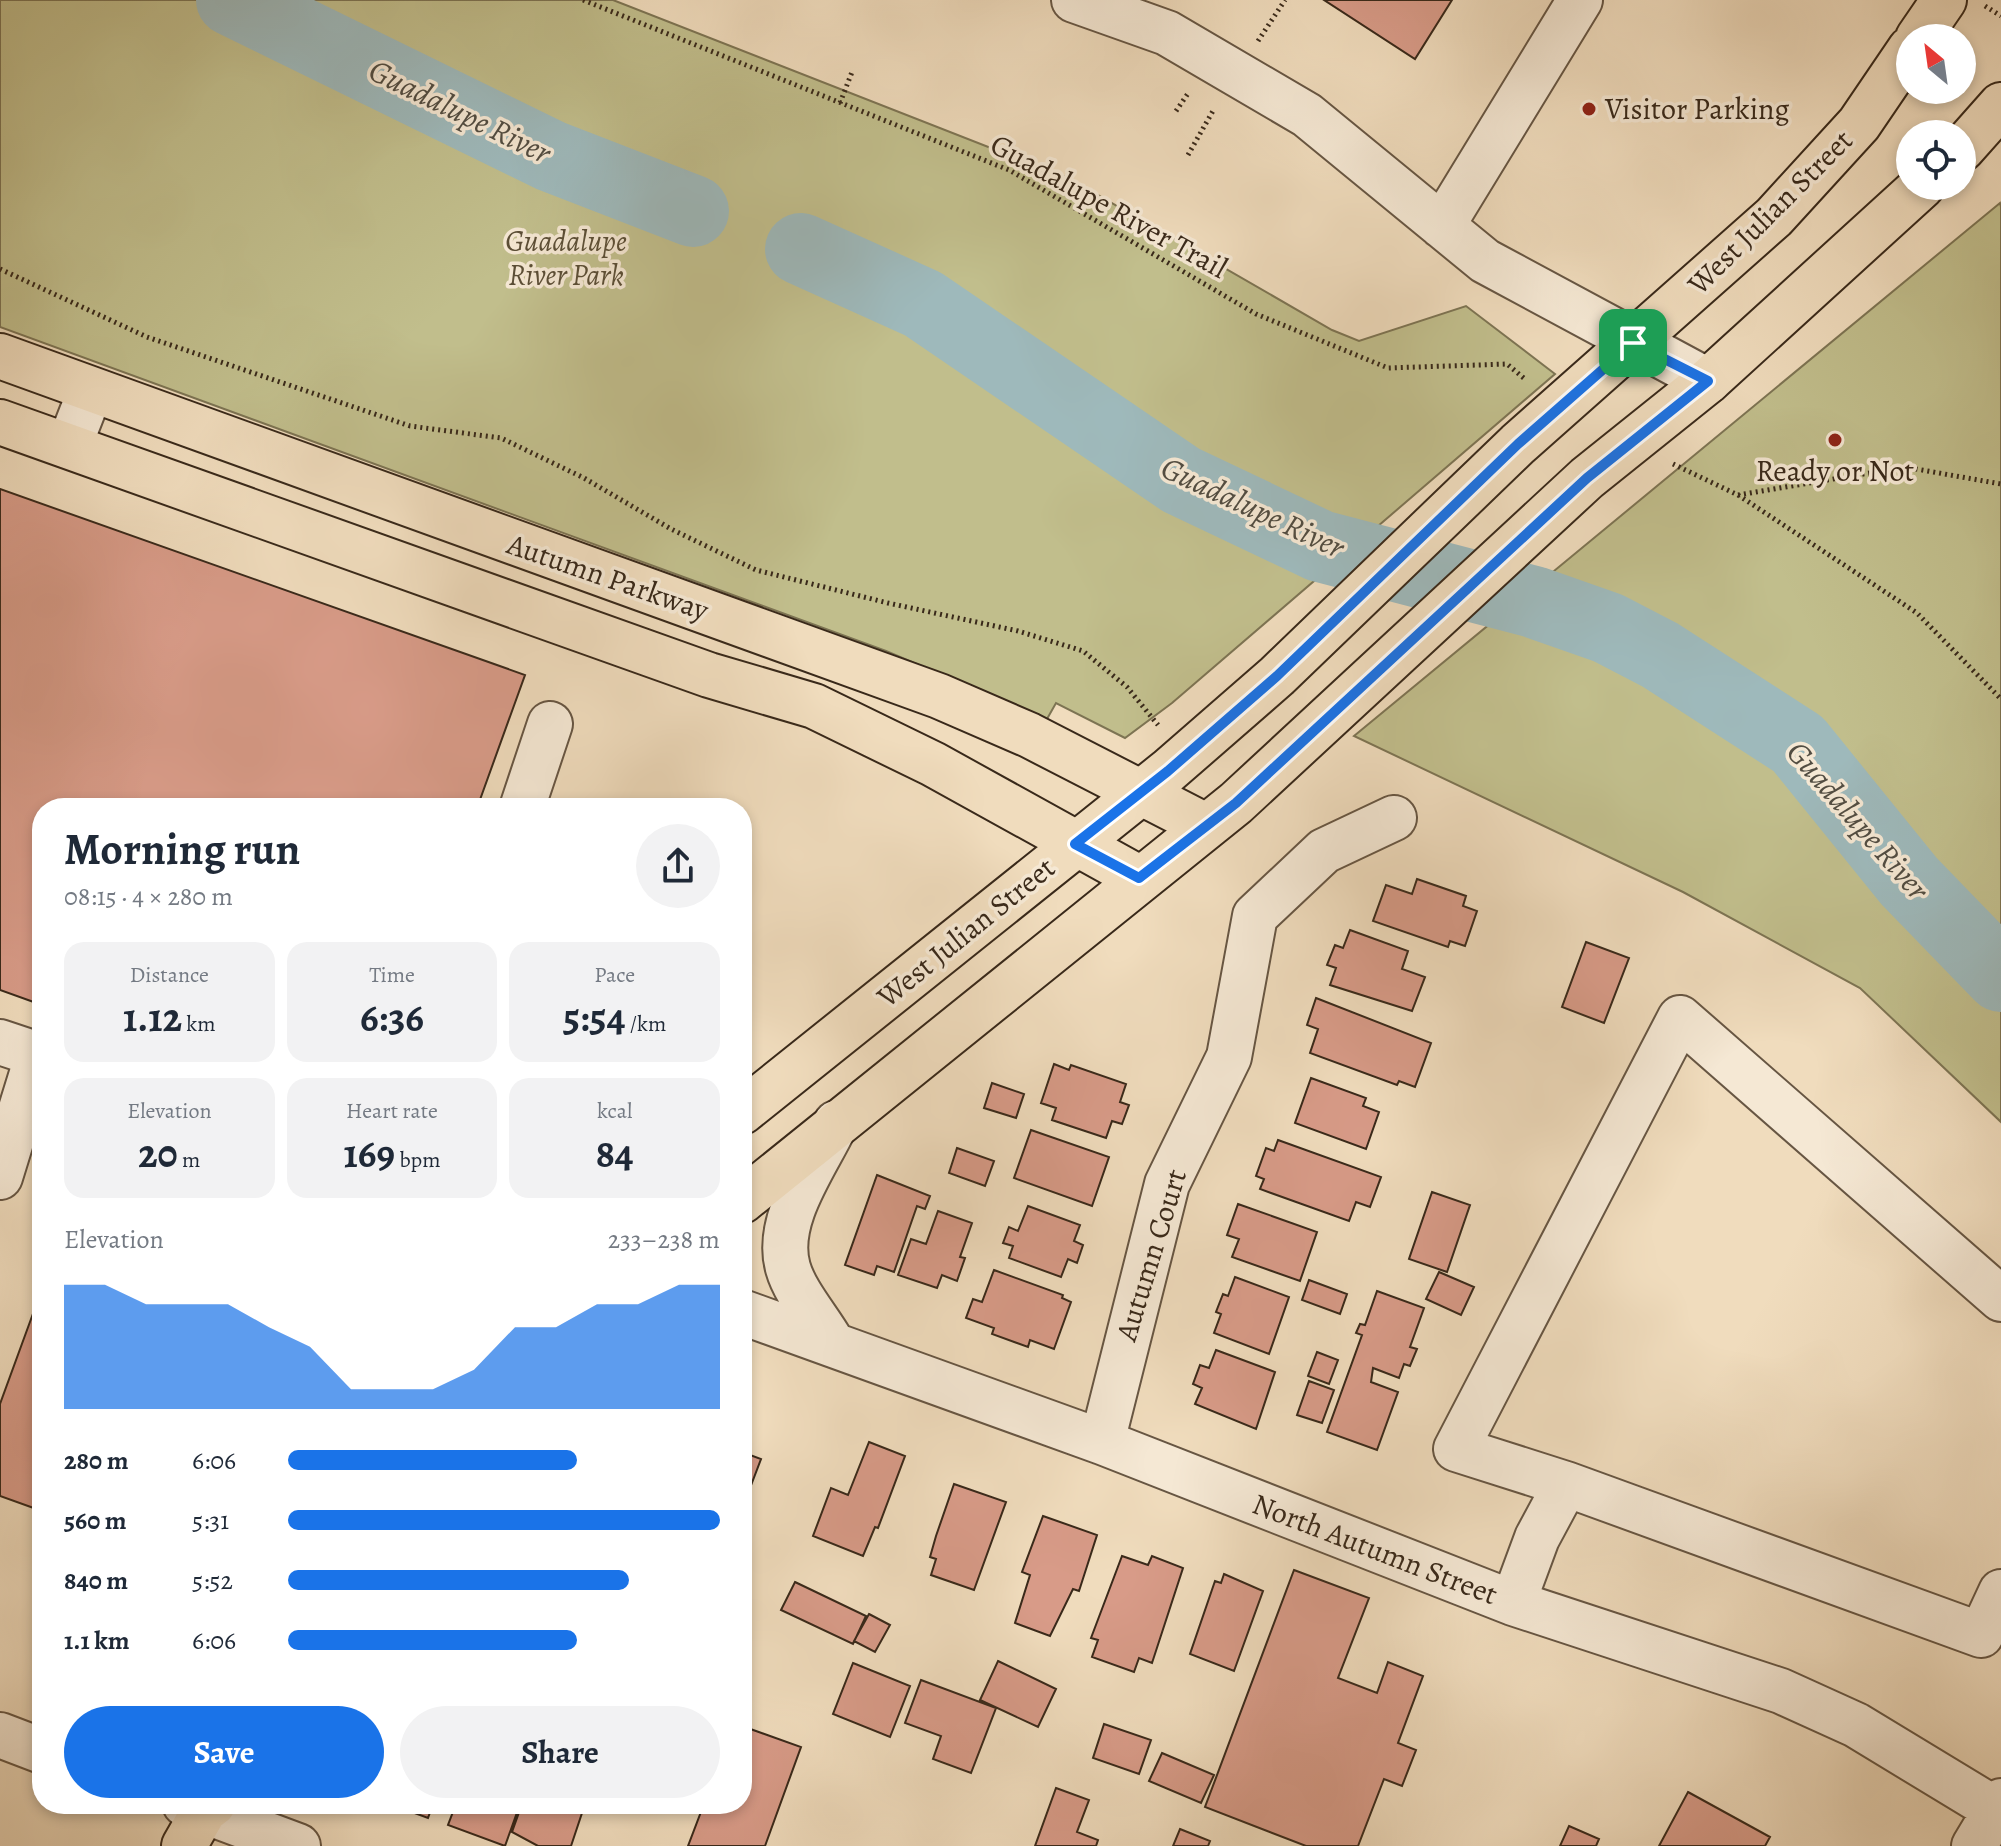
<!DOCTYPE html>
<meta charset="utf-8">
<style>
:root{--surface:#fff;--page:#f2f2f3;--text:#1f2937;--muted:#747a83;--accent:#1a73e8}
body{margin:0;font-family:Alegreya,serif;background:var(--page);color:var(--text);height:100vh;display:flex;flex-direction:column;font-size:30px;white-space:nowrap}
*{box-sizing:border-box;margin:0}
p{font-size:26px;color:var(--muted)}
.icon{flex:none;width:44px;height:44px;fill:none;stroke:currentColor;stroke-width:2;stroke-linecap:round;stroke-linejoin:round}
.map{position:relative;flex:1;overflow:hidden}
.drawer{position:absolute;left:32px;top:798px;width:720px;height:1016px;display:flex;flex-direction:column;background:var(--surface);border-radius:32px;box-shadow:0 4px 12px #0003}
.drawer>*{flex:none}
.needle{width:52px;rotate:331deg}
.tools{position:absolute;left:1896px;top:24px;display:grid;gap:16px}
.tools a{display:grid;place-items:center;width:80px;height:80px;border-radius:50%;background:var(--surface);box-shadow:0 4px 12px #0003;font-size:40px}
.pin{position:absolute;display:grid;place-items:center;width:68px;height:68px;color:#fff;margin:-34px;border-radius:16px;box-shadow:0 4px 12px #0006}
.round{display:grid;place-items:center;flex:none;width:84px;height:84px;border-radius:42px;background:var(--page)}
.head{display:flex;align-items:center;justify-content:space-between;height:136px;padding:0 32px}
h1{font-size:44px;font-weight:700;line-height:60px}
.metrics{display:grid;grid-template-columns:repeat(3,1fr);gap:12px;height:136px;padding:8px 32px}
.metrics div{display:grid;align-content:center;border-radius:20px;background:var(--page);text-align:center}
.metrics b{font-size:40px;font-weight:700}
.metrics small{font-size:22px;font-weight:400}
.metrics p{font-size:22px}
.chart{height:224px;padding:16px 32px}
.chart p{display:flex;justify-content:space-between}
.chart svg{width:100%;height:144px;margin-top:8px;fill:var(--accent);opacity:.7}
.cta{display:flex;gap:16px;margin-top:auto;padding:16px 32px}
.cta a{flex:1;height:92px;border-radius:48px;background:var(--accent);color:#fff;font-size:32px;font-weight:700;line-height:92px;text-align:center}
.cta a+a{background:var(--page);color:var(--text)}
ul{padding:0 32px;list-style:none;font-size:26px}
li{display:grid;grid-template-columns:128px 96px 1fr;align-items:center;height:60px}
li i{height:20px;border-radius:10px;background:var(--accent)}
.map>svg:first-child{display:block}
.green{fill:#c1be8c;stroke:#7d7453;stroke-width:2}
.lines{fill:none;stroke-linecap:round;stroke-linejoin:round}
.river{stroke:#9eb9bb;stroke-width:72}
.building{fill:#d89b88;stroke:#39291a;stroke-width:2}
.minor-casing{stroke:#675643;stroke-width:48}
.major-casing{stroke:#39291a;stroke-width:48}
.path{stroke:#39291a;stroke-width:5;stroke-dasharray:2 4;stroke-linecap:butt}
.minor{stroke:#f5e8d4;stroke-width:44}
.major{stroke:#f0dcbd;stroke-width:44}
.route-casing{stroke:#fff;stroke-width:16}
.route{stroke:#1a73e8;stroke-width:10}
.poi-dot{fill:#8f2418;stroke:#f5e8d4;stroke-width:3}
.labels{text-anchor:middle;dominant-baseline:central;stroke-width:7;stroke-linejoin:round;paint-order:stroke}
.poi-label{font-size:30px;fill:#39291a;stroke:#f5e8d4;text-anchor:start}
.street-label{font-size:30px;fill:#39291a;stroke:#f5e8d4}
.park-label{font-size:30px;font-style:italic;fill:#5b4e36;stroke:#f5e8d4}
.water-label{font-size:32px;font-style:italic;fill:#524d42;stroke:#f5e8d4}
</style>
<div class="map">
<svg width="2001" height="1846" viewBox="0 0 2001 1846">
<rect width="100%" height="100%" fill="#f0dcbd"/>
<filter id="stains"><feTurbulence type="fractalNoise" baseFrequency=".0025" numOctaves="4"/><feColorMatrix values="0 0 0 0 .2 0 0 0 0 .09 0 0 0 0 .02 0 0 0 .5 -.17"/></filter>
<radialGradient id="worn" r=".72"><stop offset=".6" stop-color="#630" stop-opacity="0"/><stop offset="1" stop-color="#630" stop-opacity=".3"/></radialGradient>
<!-- green -->
<path class="green" d="M0,0H613L1070,179L1332,330L1359,341L1466,306L1555,374L1172,703L1125,738L1056,703L1047,719L886,651L0,327Z
M2000,203L2001,207V1122L1860,988L1683,892L1354,736Z"/>
<g class="lines">
<!-- river -->
<path class="river" d="M232,0L551,156L693,211
M801,249L923,304L1181,480L1320,546L1534,602L1608,628L1660,655L1798,744L1909,881L2001,976"/>
</g>
<!-- building -->
<path class="building" d="M1324,0H1452L1415,59Z
M0,489L525,675L477,808H42V1005L0,990Z
M1417,879L1466,896L1463,906L1477,911L1465,946L1450,941L1448,947L1373,921L1386,885L1412,894Z
M1350,930L1408,951L1402,969L1425,977L1412,1011L1330,985L1336,968L1327,965L1335,945L1343,948Z
M1586,942L1629,958L1604,1023L1562,1007Z
M1316,998L1431,1043L1415,1087L1399,1081L1397,1085L1310,1053L1318,1029L1307,1025Z
M1054,1064L1069,1070L1071,1065L1126,1084L1120,1102L1129,1105L1122,1124L1112,1121L1106,1138L1052,1120L1056,1108L1041,1103Z
M1311,1078L1366,1098L1363,1106L1379,1112L1366,1149L1295,1123Z
M992,1083L1024,1094L1016,1118L984,1108Z
M1031,1130L1109,1157L1092,1206L1014,1178Z
M1278,1140L1381,1177L1370,1207L1356,1202L1349,1221L1260,1189L1264,1179L1256,1176L1266,1148L1274,1151Z
M957,1148L994,1161L985,1186L949,1173Z
M877,1175L930,1196L925,1209L917,1206L894,1272L877,1266L874,1275L845,1265Z
M1432,1192L1470,1205L1447,1272L1409,1259Z
M1238,1204L1317,1232L1300,1281L1232,1257L1239,1239L1227,1235Z
M1028,1206L1080,1225L1074,1241L1083,1245L1077,1263L1068,1259L1061,1277L1009,1258L1013,1246L1003,1243L1009,1227L1018,1231Z
M938,1211L972,1223L960,1257L965,1258L957,1281L942,1275L937,1288L898,1275L911,1239L926,1244Z
M994,1270L1063,1295L1062,1298L1071,1302L1054,1349L1030,1340L1028,1347L992,1334L994,1328L966,1318L973,1299L982,1302Z
M1439,1272L1474,1287L1461,1315L1426,1299Z
M1235,1277L1289,1297L1269,1354L1214,1333L1221,1314L1216,1312L1223,1294L1228,1296Z
M1309,1280L1347,1294L1340,1314L1302,1300Z
M42,1289V1511L0,1496V1404Z
M1377,1291L1424,1308L1410,1347L1417,1349L1410,1366L1404,1364L1399,1378L1373,1368L1371,1382L1398,1392L1377,1450L1327,1432L1362,1335L1356,1333L1360,1324L1365,1325Z
M1216,1350L1275,1372L1256,1429L1195,1404L1202,1388L1193,1384L1200,1365L1209,1368Z
M1317,1352L1338,1360L1329,1384L1308,1376Z
M1309,1381L1334,1390L1322,1423L1297,1415Z
M869,1442L905,1456L878,1528L875,1527L863,1556L813,1536L831,1488L848,1495Z
M742,1452L761,1459L742,1509Z
M954,1484L1006,1502L974,1590L931,1575L936,1559L930,1557L936,1536Z
M1043,1516L1097,1535L1079,1591L1073,1589L1050,1636L1015,1623L1030,1575L1022,1572Z
M1122,1556L1148,1565L1152,1556L1183,1568L1152,1663L1139,1658L1134,1672L1092,1657L1098,1640L1091,1638Z
M1294,1570L1369,1598L1338,1678L1377,1693L1388,1662L1423,1676L1398,1743L1416,1750L1402,1786L1384,1779L1358,1846H1306L1205,1807Z
M1224,1574L1263,1591L1234,1671L1190,1654L1215,1581L1221,1583Z
M795,1582L866,1616L853,1644L781,1610Z
M869,1614L890,1625L875,1652L854,1641Z
M998,1661L1056,1689L1038,1727L980,1700Z
M853,1663L910,1686L890,1737L833,1714Z
M921,1680L996,1708L971,1773L933,1759L941,1736L905,1723Z
M1104,1724L1151,1740L1139,1774L1093,1758Z
M742,1726L801,1747L765,1846H688L704,1804H742Z
M1162,1753L1214,1775L1201,1803L1149,1781Z
M1056,1788L1089,1800L1077,1832L1098,1840L1096,1846H1035Z
M1688,1792L1770,1837L1765,1846H1659Z
M390,1804H433L428,1818Z
M456,1804H520L505,1846L448,1825Z
M522,1804H585L571,1846H538L512,1832Z
M1569,1826L1599,1839L1596,1846H1560Z
M1180,1829L1210,1841L1208,1846H1173Z"/>
<g class="lines">
<!-- minor casing -->
<g class="minor-casing">
<path id="minor" d="M1074,0L1167,33L1307,115L1485,261L1708,381
M1442,226L1580,0
M69,446L90,392
M522,808L550,724
M0,1042L42,1056
M0,1177L38,1054
M742,1312L1102,1442L1513,1603L1781,1691L1856,1725L2001,1813
M832,1343C819,1320 795,1293 788,1268C774,1220 816,1165 836,1123
M1102,1442L1167,1184L1229,1057L1255,916L1324,851L1394,818
M1566,1484L1981,1635L2001,1592
M1513,1603L1537,1538L1566,1484L1456,1449L1680,1018L2001,1299
M0,1735L42,1751
M185,1804L298,1846
M1974,1846L2001,1801"/>
</g>
<!-- major casing -->
<g class="major-casing">
<path id="major" d="M1918,38L1944,0
M1962,149L2001,105
M0,356L939,696L1029,735L1204,825
M0,422L709,675L814,706L933,764L1139,878
M742,1112L1168,771L1277,676L1518,444L1774,217L1859,124L1910,49
M742,1201L1236,803L1587,478L1708,381L1922,186
M184,1846L204,1811L213,1804"/>
</g>
<!-- path -->
<path class="path" d="M583,0L1009,170L1256,314L1388,368L1507,364L1526,380
M1985,6L2001,16
M1258,41L1285,0
M840,103L852,72
M1176,111L1189,92
M1188,155L1214,109
M0,269L147,337L410,426L501,438L584,478L671,529L756,570L888,603L1018,631L1083,651L1127,687L1158,725
M1673,464L1738,495L1905,467L2001,484
M1738,495L1917,613L2001,699"/>
<!-- minor -->
<use href="#minor" class="minor"/>
<!-- major -->
<use href="#major" class="major"/>
</g>
<g class="lines">
<!-- route casing -->
<g class="route-casing">
<path id="route" d="M1633,343L1708,381L1587,478L1236,803L1139,878L1075,844L1168,771L1277,676L1518,444Z"/>
</g>
<!-- route -->
<use href="#route" class="route"/>
</g>
<!-- markers -->
<g class="poi-dot">
<circle cx="1589" cy="109" r="8"/>
<circle cx="1835" cy="440" r="8"/>
</g>
<g class="labels">
<!-- poi labels -->
<g class="poi-label">
<text x="1605" y="109">Visitor Parking</text>
<text x="1835" y="471" text-anchor="middle">Ready or Not</text>
</g>
<!-- street labels -->
<g class="street-label">
<text transform="translate(1109 206) rotate(29)">Guadalupe River Trail</text>
<text transform="translate(1770 212) rotate(-45)">West Julian Street</text>
<text transform="translate(608 577) rotate(19)">Autumn Parkway</text>
<text transform="translate(966 932) rotate(-39)">West Julian Street</text>
<text transform="translate(1151 1255) rotate(-73)">Autumn Court</text>
<text transform="translate(1375 1549) rotate(21)">North Autumn Street</text>
</g>
<!-- park labels -->
<g class="park-label">
<text x="566" y="241">Guadalupe<tspan x="566" dy="34">River Park</tspan></text>
</g>
<!-- water labels -->
<g class="water-label">
<text transform="translate(460 111) rotate(26)">Guadalupe River</text>
<text transform="translate(1253 507) rotate(25)">Guadalupe River</text>
<text transform="translate(1858 820) rotate(49)">Guadalupe River</text>
</g>
</g>
<rect width="100%" height="100%" filter="url(#stains)"/>
<rect width="100%" height="100%" fill="url(#worn)"/>
</svg>
<div class="tools">
<a><svg class="needle" viewBox="-14 -14 28 28"><path d="M0-13l5 13h-10z" fill="#e53935"/><path d="M0 13l5-13h-10z" fill="#747a83"/></svg></a>
<a><svg class="icon" aria-label="locate" viewBox="0 0 24 24"><circle cx="12" cy="12" r="6"/><path d="M12 2v4M12 18v4M2 12h4M18 12h4"/></svg></a>
</div>
<div class="pin" style="left:1633px;top:343px;background:#1e9e55"><svg class="icon" aria-label="arrive" viewBox="0 0 24 24"><path d="M6 21V4h12l-3 4 3 4H6"/></svg></div>
<section class="drawer">
<div class="head"><div><h1>Morning run</h1><p>08:15 · 4 × 280 m</p></div><a class="round"><svg class="icon" aria-label="share" viewBox="0 0 24 24"><path d="M12 15V3M7 8l5-5 5 5M5 13v7h14v-7"/></svg></a></div>
<div class="metrics">
<div><p>Distance</p><b>1.12<small> km</small></b></div>
<div><p>Time</p><b>6:36</b></div>
<div><p>Pace</p><b>5:54<small> /km</small></b></div>
</div>
<div class="metrics">
<div><p>Elevation</p><b>20<small> m</small></b></div>
<div><p>Heart rate</p><b>169<small> bpm</small></b></div>
<div><p>kcal</p><b>84</b></div>
</div>
<div class="chart"><p><span>Elevation</span>233–238 m</p>
<svg viewBox="0 0 160 44" preserveAspectRatio="none"><path d="M0 44V6L10 6L20 12L30 12L40 12L50 19L60 25L70 38L80 38L90 38L100 32L110 19L120 19L130 12L140 12L150 6L160 6V44z"/></svg>
</div>
<ul>
<li><b>280 m</b>6:06<i style="width:67%"></i></li>
<li><b>560 m</b>5:31<i style="width:100%"></i></li>
<li><b>840 m</b>5:52<i style="width:79%"></i></li>
<li><b>1.1 km</b>6:06<i style="width:67%"></i></li>
</ul>
<div class="cta"><a>Save</a><a>Share</a></div>
</section>
</div>
